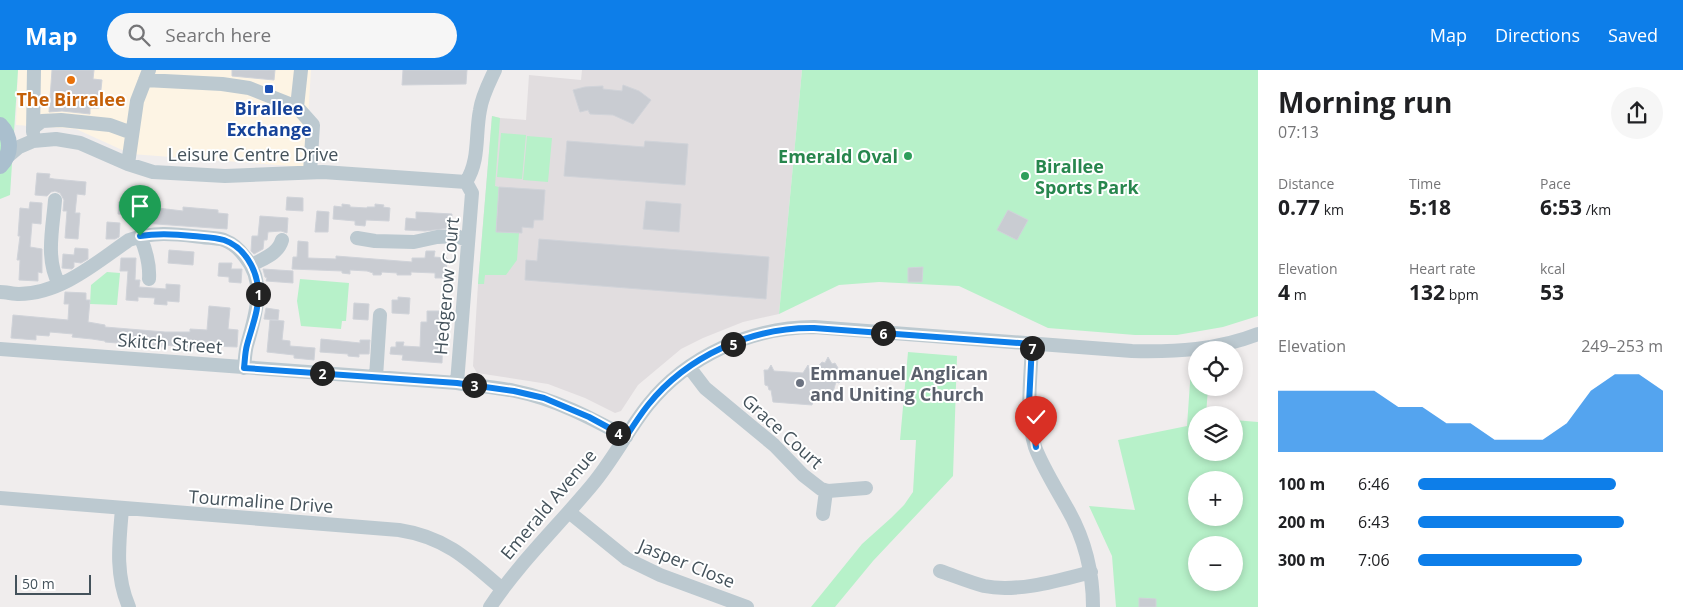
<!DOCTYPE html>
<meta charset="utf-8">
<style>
:root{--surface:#fff;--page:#f6f6f6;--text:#202124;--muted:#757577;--accent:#0d7ee9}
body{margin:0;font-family:"Open Sans",sans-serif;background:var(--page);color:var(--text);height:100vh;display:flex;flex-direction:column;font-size:19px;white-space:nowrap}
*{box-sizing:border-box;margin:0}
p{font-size:16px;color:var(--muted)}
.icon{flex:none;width:28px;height:28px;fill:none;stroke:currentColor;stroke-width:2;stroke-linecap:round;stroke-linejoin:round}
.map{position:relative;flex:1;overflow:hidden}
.drawer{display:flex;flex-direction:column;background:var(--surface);width:425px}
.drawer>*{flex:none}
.tools{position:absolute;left:1188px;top:271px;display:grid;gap:10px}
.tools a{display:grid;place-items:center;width:55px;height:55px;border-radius:50%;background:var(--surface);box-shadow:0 2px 8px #0003;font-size:25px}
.scale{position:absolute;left:15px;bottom:12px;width:76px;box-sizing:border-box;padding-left:5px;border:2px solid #44525b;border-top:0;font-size:14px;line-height:18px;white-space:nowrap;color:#44525b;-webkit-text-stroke:4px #fff;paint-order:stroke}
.pin{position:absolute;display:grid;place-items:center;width:42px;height:42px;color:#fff;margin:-51px -21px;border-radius:50% 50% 50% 0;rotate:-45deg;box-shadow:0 0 5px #0007}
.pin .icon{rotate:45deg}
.km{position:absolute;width:25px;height:25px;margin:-12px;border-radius:50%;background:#222;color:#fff;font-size:14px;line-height:25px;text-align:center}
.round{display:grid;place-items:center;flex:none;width:52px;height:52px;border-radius:26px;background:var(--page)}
.summary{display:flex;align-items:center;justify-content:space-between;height:85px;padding:0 20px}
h1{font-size:28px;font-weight:700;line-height:38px}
.metrics{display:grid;grid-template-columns:repeat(3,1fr);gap:8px;height:85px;padding:5px 20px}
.metrics div{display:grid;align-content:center}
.metrics b{font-size:21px;font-weight:700}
.metrics small{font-size:14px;font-weight:400}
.metrics p{font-size:14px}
.chart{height:140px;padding:10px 20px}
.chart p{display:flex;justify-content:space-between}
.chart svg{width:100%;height:90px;margin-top:5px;fill:var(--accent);opacity:.7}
ul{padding:0 20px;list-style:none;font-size:16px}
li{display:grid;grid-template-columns:80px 60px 1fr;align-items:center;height:38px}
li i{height:12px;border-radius:6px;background:var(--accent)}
header{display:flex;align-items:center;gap:30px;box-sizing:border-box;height:70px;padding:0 25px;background:var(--accent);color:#fff}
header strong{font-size:24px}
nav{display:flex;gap:28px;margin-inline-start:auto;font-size:18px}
.search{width:350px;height:45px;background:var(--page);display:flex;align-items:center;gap:12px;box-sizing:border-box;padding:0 18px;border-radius:28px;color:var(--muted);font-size:19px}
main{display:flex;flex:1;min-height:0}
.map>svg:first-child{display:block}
.commercial{fill:#fdf4e4}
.education{fill:#e1dddf}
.green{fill:#b7f1c9;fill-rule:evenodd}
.building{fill:#c9ccd2;stroke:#d0d3d9}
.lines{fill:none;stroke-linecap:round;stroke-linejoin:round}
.minor{stroke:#bcc9d0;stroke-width:14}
.major{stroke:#aabfce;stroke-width:16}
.route-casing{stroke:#fff;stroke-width:10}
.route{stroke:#0d7ee9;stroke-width:6}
.food-dot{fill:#e8710a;stroke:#fff;stroke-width:2}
.transit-dot{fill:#1a4fb4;stroke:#fff;stroke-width:2}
.leisure-dot{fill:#2e9e5b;stroke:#fff;stroke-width:2}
.worship-dot{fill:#6b7280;stroke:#fff;stroke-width:2}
.labels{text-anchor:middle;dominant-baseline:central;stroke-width:4;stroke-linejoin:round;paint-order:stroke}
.food-label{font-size:18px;font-weight:bold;fill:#c56008;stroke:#fff}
.transit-label{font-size:18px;font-weight:bold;fill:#164399;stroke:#fff}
.street-label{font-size:18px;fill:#44525b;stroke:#fff}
.leisure-label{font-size:18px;font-weight:bold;fill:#27864d;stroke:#fff;text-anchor:end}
.worship-label{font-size:18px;font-weight:bold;fill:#5b616d;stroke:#fff;text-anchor:start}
</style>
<header>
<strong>Map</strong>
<div class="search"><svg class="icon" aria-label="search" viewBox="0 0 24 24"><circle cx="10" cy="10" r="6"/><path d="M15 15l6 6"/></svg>Search here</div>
<nav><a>Map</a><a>Directions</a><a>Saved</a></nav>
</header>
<main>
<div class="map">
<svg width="1258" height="537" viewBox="0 0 1258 537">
<rect width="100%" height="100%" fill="#f0eded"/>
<!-- commercial -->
<path class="commercial" d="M18,0H311L305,97L131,84L76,59L16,55Z"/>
<!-- education -->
<path class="education" d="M582,0H802L779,244L743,252L703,268L681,279L638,315L621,341L615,343L585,328L548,314L477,303L473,296L478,214L492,46L500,48L526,50L529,5L581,10Z"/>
<!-- green -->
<path class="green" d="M0,0H18L10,125L0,129Z
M802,0H1258V246L1223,257L1177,265H1135L1048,258L959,216L879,212L839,215L779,244Z
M492,46L500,48L495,116L499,117L496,161L519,163L517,190L506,205H485L484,214H478Z
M501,63L526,65L522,109L497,107Z
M527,66L552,68L548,112L523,110Z
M107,202L120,203L117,235L90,234L91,215Z
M300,209L349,213L346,251H342L341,259L301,256L297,231Z
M908,282L957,286L953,406L873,491L835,537H811L862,474L891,448L904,435L913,422L916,370H900Z
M1191,298H1196V318H1208L1206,345H1196V382H1234V350L1258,352V537H1116L1112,486L1089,436L1135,440L1118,370L1187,356ZM1196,410H1234V448H1196ZM1196,475H1234V512H1196Z"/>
<!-- building -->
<path class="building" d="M52,0H94L93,9L102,10L99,38H90V44L62,41L49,42Z
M232,0H275L274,10L232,6Z
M403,0H467L466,14L402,15Z
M623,15L639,21L651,30L633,54L613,45L590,44L588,40L580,42L573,20L585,17L603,16V19L622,21Z
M567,71L644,77L645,71L688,74L685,115L564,106Z
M37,103L50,104L49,108L54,109L86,112L85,125L77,124L75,143H80L78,169L65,168L67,141H63L64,130L60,123L55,121L51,122L47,126L35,125Z
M499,117L545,120L543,150H534L533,158L522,157V163L496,162Z
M287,127L303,128V141L286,140Z
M646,131L681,134L679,162L643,159Z
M30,132L42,133L41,154L32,153L30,177L42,179V203L38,202V211L19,210L20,190H17L20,166H18L20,138L29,139Z
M119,132L141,133V136L183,141V137L218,140V143L228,144L227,159L142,153L143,146L118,144Z
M342,134L350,135V137L367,138V137H375V134L384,135L383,137L390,138L389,151L366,150L365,156L355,155V151L333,149L334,136L342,137Z
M1008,140L1028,150L1017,170L997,160Z
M317,141L329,142L328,162H315Z
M416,142L452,144L451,158L425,161L405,160L406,148L416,149Z
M260,146L288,148L287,163L281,161L268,162L267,170H264L263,179L254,184L251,181L252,166H258Z
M107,152L120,153L119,167L115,169H106Z
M539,169L769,187L766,229L525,210L526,190L537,191Z
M298,171L308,172V188L336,189V186L412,192V188H425L426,181H435L434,187L447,188L446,208H435V203L411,202V205H397V203L382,202L381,205H373V203L367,201L350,200V204L342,203V201L292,199L293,187H297Z
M75,178L88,179V189L81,193L74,192V197L72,199L62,198L63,184L74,185Z
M169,180L194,182L193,195L168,193Z
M121,188H136L135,210H140L139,217L166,219V214L180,215L179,232L167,231V235L154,234L155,228L138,227V231L126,230L128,201H120Z
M219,193H232L231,199H242L241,213L229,212V207L218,206Z
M923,197L922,212H908V198Z
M263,199L293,201V213L266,211L267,208L265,207Z
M65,222L86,223V230H90L88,252L105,255V257L165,262H190V259L207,260L209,236L230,238L228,259L238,260L237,277L213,276V280L165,275L164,277L105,272V271L92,269L72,267L73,264L50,262L49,266L36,265V270L11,268L13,245L68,250L69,234H64Z
M398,227L410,228L409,244L392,243V230H398Z
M354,233L369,234L368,250L353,249Z
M266,238L279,240L278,250L264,249Z
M427,241H439V259L443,260L442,293L402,290L403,285L390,284L391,277H396V272H404L403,276L420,277L421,252H427Z
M270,250L284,251L282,270L290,271V276L315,278L314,290L294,288V285L267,282Z
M321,269L360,273V270H370L369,284H359V287L348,286V284L320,282Z
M828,287L832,294L835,293L844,308L839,313L836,312L833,322L815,321L812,335L773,332L771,320H769L768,316L765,315L764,300H768L771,295L774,301L803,303L808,295L811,305L822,292L825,293Z
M1139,528L1156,529V537H1139Z"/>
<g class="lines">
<!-- minor -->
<path class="minor" d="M145,10L222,14L249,18L297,37L313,55L310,102
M297,37L301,0
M33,58L42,51L61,50L110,55L132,63
M33,62L34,0
M6,88L19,77L33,71L56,69L80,73L128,94L153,102L225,106L323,102L466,112L472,123L457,313
M128,94L137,31L149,0
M466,112C480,90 475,65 480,40C482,26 489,13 495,0
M55,130C53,157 45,189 59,214
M140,166C146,180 150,194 149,209
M357,168L375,171L414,172L437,167L457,166L468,171
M252,195C264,188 278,184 282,170
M0,222C6,222 13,224 19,224C61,224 97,192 129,170C155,161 175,164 202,167C209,168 218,168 224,170C232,173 240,180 245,187C267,213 255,246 247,275C245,282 245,290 244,298
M1032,274C1031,308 1025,343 1035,377C1043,398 1056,418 1067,438C1085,469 1093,501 1093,537
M0,279L457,313C476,316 496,317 515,321C555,329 591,348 626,367
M689,297L705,318L774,375L803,405L821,419L828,421L866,418
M376,307L380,245
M0,428L399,460C445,467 468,489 502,519
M122,439C119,473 115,505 129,537
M569,442L627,489L660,505L747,537
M823,444L826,421
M940,501C955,506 969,512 984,516C1017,523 1060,510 1091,502
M490,537C519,493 558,456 592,415C613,390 628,360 648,335C687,286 752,257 814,257L1132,281C1175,282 1218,280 1258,264"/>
<!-- major -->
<path class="major" d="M0,55C12,67 12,84 0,96"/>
</g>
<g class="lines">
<!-- route casing -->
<g class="route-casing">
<path id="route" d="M140,166C158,163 175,164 193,166C203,167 215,167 224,170C244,177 256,198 258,218C260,238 252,256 247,275C245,282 245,290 244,298L457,313L514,321L544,328L589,347L626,367C633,356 640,345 648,335C687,286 752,257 814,258L1032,274L1029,334L1036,377"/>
</g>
<!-- route -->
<use href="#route" class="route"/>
</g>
<!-- markers -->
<circle class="food-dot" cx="71" cy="10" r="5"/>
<rect class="transit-dot" x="264" y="14" width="10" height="10" rx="2.5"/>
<g class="leisure-dot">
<circle cx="908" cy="86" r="5"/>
<circle cx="1025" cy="106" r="5"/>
</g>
<circle class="worship-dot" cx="800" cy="313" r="5"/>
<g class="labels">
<!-- food labels -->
<g class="food-label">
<text x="71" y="29">The Birralee</text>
</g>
<!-- transit labels -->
<g class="transit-label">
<text x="269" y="38">Birallee<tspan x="269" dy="21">Exchange</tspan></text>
</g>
<!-- street labels -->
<g class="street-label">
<text x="253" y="84">Leisure Centre Drive</text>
<text transform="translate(446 216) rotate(-85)">Hedgerow Court</text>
<text transform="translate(170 273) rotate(4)">Skitch Street</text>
<text transform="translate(783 361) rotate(42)">Grace Court</text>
<text transform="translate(261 431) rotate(4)">Tourmaline Drive</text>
<text transform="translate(548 434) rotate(-50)">Emerald Avenue</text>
<text transform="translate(687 493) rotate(22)">Jasper Close</text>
</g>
<!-- leisure labels -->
<g class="leisure-label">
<text x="898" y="86">Emerald Oval</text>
<text x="1035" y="96" text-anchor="start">Birallee<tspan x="1035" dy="21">Sports Park</tspan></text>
</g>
<!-- worship labels -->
<g class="worship-label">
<text x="810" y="303">Emmanuel Anglican<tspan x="810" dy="21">and Uniting Church</tspan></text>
</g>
</g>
</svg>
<div class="tools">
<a><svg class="icon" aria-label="locate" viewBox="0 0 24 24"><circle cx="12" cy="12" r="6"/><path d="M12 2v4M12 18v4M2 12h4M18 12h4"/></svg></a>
<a><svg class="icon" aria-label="layers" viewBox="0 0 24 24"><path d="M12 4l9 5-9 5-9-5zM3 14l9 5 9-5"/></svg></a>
<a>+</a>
<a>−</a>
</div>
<div class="scale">50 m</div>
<div class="pin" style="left:140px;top:166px;background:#1e9e55"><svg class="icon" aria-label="arrive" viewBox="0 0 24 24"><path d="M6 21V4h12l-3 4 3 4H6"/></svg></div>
<div class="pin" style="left:1036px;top:377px;background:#d93025"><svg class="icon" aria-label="check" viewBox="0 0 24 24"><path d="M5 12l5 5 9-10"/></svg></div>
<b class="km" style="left:258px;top:224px">1</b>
<b class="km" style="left:322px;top:303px">2</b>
<b class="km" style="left:474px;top:315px">3</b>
<b class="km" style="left:618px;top:363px">4</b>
<b class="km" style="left:733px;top:274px">5</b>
<b class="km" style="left:883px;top:263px">6</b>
<b class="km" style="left:1032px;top:278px">7</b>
</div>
<section class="drawer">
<div class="summary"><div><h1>Morning run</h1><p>07:13</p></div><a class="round"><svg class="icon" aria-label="share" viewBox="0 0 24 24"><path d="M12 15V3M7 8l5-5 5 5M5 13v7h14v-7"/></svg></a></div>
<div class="metrics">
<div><p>Distance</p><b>0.77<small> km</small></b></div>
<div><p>Time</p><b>5:18</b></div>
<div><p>Pace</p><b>6:53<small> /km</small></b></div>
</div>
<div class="metrics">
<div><p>Elevation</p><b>4<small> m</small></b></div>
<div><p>Heart rate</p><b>132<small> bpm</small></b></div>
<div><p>kcal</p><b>53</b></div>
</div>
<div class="chart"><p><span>Elevation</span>249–253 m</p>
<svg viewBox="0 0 160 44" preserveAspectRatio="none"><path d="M0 44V14L10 14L20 14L30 14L40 14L50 22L60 22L70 30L80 30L90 38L100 38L110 38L120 30L130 14L140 6L150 6L160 14V44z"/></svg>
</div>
<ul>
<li><b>100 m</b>6:46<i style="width:81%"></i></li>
<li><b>200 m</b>6:43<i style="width:84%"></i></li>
<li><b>300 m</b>7:06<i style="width:67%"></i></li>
</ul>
</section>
</main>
